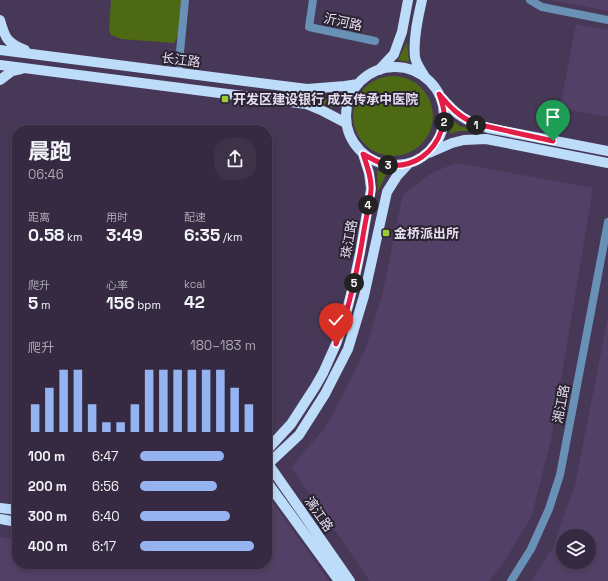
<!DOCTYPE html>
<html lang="zh">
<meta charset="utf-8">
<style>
:root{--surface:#352a41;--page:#3d3248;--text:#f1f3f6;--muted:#aaa7b1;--line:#4f465a;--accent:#95b2f1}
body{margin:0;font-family:"Space Grotesk","Noto Sans SC",sans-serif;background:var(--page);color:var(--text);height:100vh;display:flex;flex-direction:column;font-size:15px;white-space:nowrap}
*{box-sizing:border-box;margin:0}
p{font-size:13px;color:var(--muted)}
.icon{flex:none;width:22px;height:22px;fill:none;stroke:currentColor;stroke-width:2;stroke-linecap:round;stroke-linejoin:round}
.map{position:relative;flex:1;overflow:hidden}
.drawer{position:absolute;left:12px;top:125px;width:260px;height:444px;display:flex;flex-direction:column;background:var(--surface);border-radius:16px;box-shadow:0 2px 6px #0003,0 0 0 1px var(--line)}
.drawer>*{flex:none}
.buttons{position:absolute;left:556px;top:529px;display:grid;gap:8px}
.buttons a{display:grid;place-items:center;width:40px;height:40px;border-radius:50%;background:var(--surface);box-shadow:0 2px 6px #0003,0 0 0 1px var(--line);font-size:20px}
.pin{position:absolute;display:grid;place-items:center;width:34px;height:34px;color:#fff;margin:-41px -17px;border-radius:50% 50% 50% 0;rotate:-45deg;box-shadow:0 0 4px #0007}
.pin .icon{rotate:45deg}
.km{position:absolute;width:20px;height:20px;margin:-10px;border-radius:50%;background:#222;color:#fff;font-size:11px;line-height:20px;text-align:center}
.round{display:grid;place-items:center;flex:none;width:42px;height:42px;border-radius:16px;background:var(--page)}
.headline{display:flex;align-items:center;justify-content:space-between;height:68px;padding:0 16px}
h1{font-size:22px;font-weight:700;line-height:30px}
.figures{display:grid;grid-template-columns:repeat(3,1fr);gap:6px;height:68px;padding:4px 16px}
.figures div{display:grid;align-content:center}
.figures b{font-size:17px;font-weight:700}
.figures small{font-size:11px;font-weight:400}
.figures p{font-size:11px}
.chart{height:112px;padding:8px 16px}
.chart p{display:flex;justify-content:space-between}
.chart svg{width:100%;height:72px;margin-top:4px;stroke:var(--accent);stroke-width:6}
ul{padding:0 16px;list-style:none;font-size:13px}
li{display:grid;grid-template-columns:64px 48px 1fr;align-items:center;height:30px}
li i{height:10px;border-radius:5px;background:var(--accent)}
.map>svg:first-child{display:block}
.built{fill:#534066;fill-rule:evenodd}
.green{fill:#4d6913}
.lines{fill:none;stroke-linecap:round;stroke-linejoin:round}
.minor{stroke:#6991b5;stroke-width:8}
.major{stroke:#bcdcfa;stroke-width:10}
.route-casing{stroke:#fff;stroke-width:8}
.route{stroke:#e11d48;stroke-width:5}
.poi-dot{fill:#9acb35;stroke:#2a2331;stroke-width:1.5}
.labels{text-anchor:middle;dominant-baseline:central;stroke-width:4;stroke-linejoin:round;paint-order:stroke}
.street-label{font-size:13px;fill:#e6ddf1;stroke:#2a2331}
.poi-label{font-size:13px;font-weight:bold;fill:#e6ddf1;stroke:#2a2331;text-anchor:start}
</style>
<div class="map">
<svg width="608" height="581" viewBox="0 0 608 581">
<rect width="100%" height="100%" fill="#473857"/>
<!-- built -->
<path class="built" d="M550,0H608V11Z
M576,24L608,30V117L560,108Z
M457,163L593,188L551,440L531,518L502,565L489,581H370L291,467L325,428L344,393L365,350L383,292L403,194L433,172Z
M608,317V581H531L552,549L575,485ZM563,536H589V562H563Z
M267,494L329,581H0V537L17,539V564H267Z"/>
<!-- green -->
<path class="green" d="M111,0H181L178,36L174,43L121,39L111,35L109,29Z
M407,42L409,62L398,60Z
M353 116a40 40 0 1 1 80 0a40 40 0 1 1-80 0Z
M335,98L333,108L315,100Z
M452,120L460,126L475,131H459L450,134Z
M377,171L387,173L378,191Z"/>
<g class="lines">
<!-- minor -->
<path class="minor" d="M313,0L309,27L375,41
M530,0L542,7L608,20
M178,73L185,0
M511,581L531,549L549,509L560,475L608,222"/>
<!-- major -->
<path class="major" d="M422,0C418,17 413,39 415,57C416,64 421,70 425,77
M0,20C5,38 7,43 25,50
M0,50L307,89L345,86L358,84
M0,65L306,104L323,111L346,123
M346 116a49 49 0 1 1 98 0a49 49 0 1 1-98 0Z
M379,70L394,54L402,32L408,0
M0,80L12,71L21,69
M442,98C456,115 467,122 488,128L608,151
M429,153L452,143L464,140L486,139L608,163
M267,450L291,424L315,387L323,373L336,344L344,322L353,286L360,253L371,189L369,173L363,154
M267,462L350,581
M267,465L299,435L325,394L348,349L364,296L387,192L397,176L409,163
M267,482L339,581
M0,508L17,510
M0,519L17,522"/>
</g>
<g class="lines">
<!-- route casing -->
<g class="route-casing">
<path id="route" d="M336,344C350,306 358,268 364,230C366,217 370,203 371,190C372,178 367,166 363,154C371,158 379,164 388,165C414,168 434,153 442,129C443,124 445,119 444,114C444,107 441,100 439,94C450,107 459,117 476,124L553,141"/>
</g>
<!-- route -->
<use href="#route" class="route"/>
</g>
<!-- markers -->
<g class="poi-dot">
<rect x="221" y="95" width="8" height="8" rx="2"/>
<rect x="382" y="229" width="8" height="8" rx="2"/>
</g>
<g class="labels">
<!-- street labels -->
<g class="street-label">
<text transform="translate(343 22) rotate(12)">沂河路</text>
<text transform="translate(181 60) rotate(7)">长江路</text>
<text transform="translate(349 239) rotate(-80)">珠江路</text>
<text transform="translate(561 404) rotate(-79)">湘江路</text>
<text transform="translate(319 514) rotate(55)">漓江路</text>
</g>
<!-- poi labels -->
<g class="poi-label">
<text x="233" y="99">开发区建设银行 成友传承中医院</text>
<text x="394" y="233">金桥派出所</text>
</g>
</g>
</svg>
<div class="buttons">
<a><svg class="icon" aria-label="layers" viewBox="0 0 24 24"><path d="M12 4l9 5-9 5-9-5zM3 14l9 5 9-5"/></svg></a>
</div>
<div class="pin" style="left:553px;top:141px;background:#1e9e55"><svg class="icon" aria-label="arrive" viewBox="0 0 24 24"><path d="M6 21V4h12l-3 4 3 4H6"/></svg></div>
<div class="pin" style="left:336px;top:344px;background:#d93025"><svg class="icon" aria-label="check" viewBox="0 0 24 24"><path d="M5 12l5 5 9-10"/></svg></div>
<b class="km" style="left:476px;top:125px">1</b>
<b class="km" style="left:444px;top:122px">2</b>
<b class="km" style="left:388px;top:165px">3</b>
<b class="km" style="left:368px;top:205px">4</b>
<b class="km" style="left:354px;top:283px">5</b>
<section class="drawer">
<div class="headline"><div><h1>晨跑</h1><p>06:46</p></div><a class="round"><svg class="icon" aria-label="share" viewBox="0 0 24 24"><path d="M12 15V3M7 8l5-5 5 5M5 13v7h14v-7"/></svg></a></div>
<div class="figures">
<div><p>距离</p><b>0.58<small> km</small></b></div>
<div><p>用时</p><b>3:49</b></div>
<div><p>配速</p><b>6:35<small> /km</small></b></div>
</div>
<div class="figures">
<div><p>爬升</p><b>5<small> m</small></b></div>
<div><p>心率</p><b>156<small> bpm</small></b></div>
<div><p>kcal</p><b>42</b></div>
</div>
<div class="chart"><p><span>爬升</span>180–183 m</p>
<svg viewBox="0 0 160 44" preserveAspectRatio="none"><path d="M5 44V27M15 44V17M25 44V6M35 44V6M45 44V27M55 44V38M65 44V38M75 44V27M85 44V6M95 44V6M105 44V6M115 44V6M125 44V6M135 44V6M145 44V17M155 44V27"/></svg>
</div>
<ul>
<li><b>100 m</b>6:47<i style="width:72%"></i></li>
<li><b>200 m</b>6:56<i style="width:66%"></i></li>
<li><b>300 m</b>6:40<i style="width:78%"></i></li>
<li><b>400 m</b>6:17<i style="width:98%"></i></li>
</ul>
</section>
</div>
